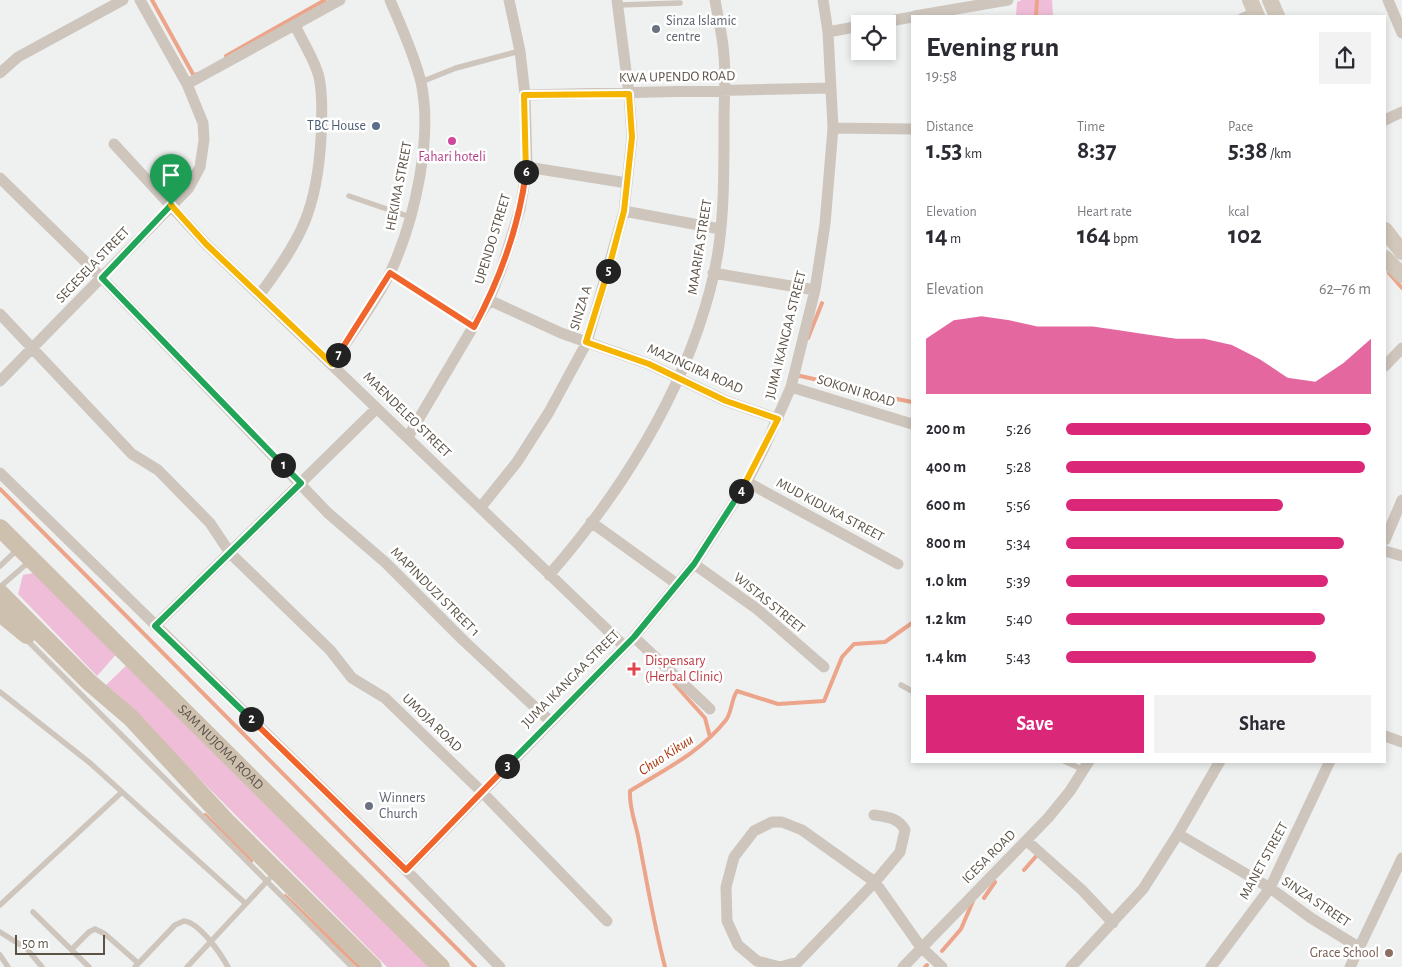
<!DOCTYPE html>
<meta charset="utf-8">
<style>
:root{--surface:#fff;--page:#f2f2f3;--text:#2b2b33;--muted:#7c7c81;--accent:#db2777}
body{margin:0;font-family:"Alegreya Sans",sans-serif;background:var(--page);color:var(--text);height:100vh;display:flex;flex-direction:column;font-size:19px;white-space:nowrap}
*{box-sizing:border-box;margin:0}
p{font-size:16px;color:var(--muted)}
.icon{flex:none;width:28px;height:28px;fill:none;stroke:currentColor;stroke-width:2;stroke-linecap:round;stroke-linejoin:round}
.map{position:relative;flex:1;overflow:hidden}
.details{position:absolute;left:911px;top:15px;width:475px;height:748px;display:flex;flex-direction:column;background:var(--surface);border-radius:0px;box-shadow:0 2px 8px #0003}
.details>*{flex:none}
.tools{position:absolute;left:851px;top:15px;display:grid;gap:10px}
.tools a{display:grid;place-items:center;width:45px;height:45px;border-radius:0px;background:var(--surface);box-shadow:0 2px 8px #0003;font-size:25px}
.scale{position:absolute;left:15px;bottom:12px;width:90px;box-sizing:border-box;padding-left:5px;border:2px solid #5c5347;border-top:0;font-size:14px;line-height:18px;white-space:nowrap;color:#5c5347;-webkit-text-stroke:4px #fff;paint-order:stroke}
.pin{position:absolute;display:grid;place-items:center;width:42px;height:42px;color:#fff;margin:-51px -21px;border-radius:50% 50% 50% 0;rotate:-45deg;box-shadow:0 0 5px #0007}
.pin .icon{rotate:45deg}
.km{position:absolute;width:25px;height:25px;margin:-12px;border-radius:50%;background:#222;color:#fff;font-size:14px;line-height:25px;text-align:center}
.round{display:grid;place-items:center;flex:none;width:52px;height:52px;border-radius:0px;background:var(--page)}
.head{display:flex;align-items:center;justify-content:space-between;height:85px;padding:0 15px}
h1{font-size:28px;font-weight:600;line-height:38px}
.metrics{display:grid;grid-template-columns:repeat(3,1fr);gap:8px;height:85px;padding:5px 15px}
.metrics div{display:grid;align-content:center}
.metrics b{font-size:25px;font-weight:600}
.metrics small{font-size:14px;font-weight:400}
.metrics p{font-size:14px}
.chart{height:140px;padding:10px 15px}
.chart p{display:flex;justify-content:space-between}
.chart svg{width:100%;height:90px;margin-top:5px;fill:var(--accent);opacity:.7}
.cta{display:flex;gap:10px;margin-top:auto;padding:10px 15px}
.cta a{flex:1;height:58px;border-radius:0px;background:var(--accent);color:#fff;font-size:20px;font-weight:600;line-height:58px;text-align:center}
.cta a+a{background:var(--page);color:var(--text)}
ul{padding:0 15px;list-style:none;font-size:16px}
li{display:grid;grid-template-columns:80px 60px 1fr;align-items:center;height:38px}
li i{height:12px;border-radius:6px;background:var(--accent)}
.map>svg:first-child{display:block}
.green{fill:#efbdd8}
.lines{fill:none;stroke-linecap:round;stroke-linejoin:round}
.stream{stroke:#eca58a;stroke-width:4}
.lane{stroke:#cec6bd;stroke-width:5.5}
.street{stroke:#cec6bd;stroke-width:11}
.secondary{stroke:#d1c8bb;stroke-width:16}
.primary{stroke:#cec0af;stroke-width:18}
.split-1-casing{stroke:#fff;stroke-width:10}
.split-2-casing{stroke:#fff;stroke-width:10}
.split-3-casing{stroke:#fff;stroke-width:10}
.split-4-casing{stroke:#fff;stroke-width:10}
.split-5-casing{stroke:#fff;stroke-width:10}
.split-6-casing{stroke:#fff;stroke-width:10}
.split-7-casing{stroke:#fff;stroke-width:10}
.split-8-casing{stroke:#fff;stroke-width:10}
.split-1{stroke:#22a559;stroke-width:6}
.split-2{stroke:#22a559;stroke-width:6}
.split-3{stroke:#f0652b;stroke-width:6}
.split-4{stroke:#22a559;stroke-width:6}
.split-5{stroke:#f5b400;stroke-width:6}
.split-6{stroke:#f5b400;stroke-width:6}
.split-7{stroke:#f0652b;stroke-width:6}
.split-8{stroke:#f5b400;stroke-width:6}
.worship-dot{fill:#6b7280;stroke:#fff;stroke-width:2}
.service-dot{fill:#5c6f8a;stroke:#fff;stroke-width:2}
.hotel-dot{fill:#d1479c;stroke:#fff;stroke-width:2}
.health-dot{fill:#e0444e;stroke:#fff;stroke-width:2}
.education-dot{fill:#8d6e63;stroke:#fff;stroke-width:2}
.labels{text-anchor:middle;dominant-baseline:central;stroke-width:5;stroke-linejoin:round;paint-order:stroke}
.worship-label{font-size:14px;fill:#5b616d;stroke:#fff;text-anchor:start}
.street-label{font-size:14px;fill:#5c5347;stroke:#fff}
.service-label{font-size:14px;fill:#4e5e75;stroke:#fff;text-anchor:end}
.hotel-label{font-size:14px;fill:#b23c85;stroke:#fff}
.health-label{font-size:14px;fill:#be3a42;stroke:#fff;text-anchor:start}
.education-label{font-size:14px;fill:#785e54;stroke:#fff;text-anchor:end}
.water-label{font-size:15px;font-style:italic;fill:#aa380c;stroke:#fff}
</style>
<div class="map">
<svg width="1402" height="967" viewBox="0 0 1402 967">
<rect width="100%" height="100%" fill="#eff1f1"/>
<!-- green -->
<path class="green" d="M1022,0H1052L1053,16H1016L1017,2Z
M39,572L120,650L97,676L18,594L23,575Z
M130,662L430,967H387L106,685Z"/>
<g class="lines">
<!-- stream -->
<path class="stream" d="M152,0L194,76L197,74
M1036,16L1037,0
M226,56L325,0
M1389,273L1402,288
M808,338L822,303
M796,375L827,382
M892,398L912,402
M0,489L475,967
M671,680L705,718L710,737
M205,815L251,861
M1024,870L1038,854
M285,896L359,967
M984,898L995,882
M942,951L961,929L973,901
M665,967C654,925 647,883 639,841C636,823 629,809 630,791C664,770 701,752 726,720C732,712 731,700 737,691L778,704L824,701L842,657L854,644L885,642L912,623
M925,967L927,965"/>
<!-- lane -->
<path class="lane" d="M618,5L680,3
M1241,16L1253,11
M421,82L456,68L520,51
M349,196L410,217
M390,273L474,327
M0,566L18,549
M0,587L30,561
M26,639L352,967
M901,685L912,691
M0,692L90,763L245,903
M1064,761L1084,770
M0,905L122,792
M33,912L89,967
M0,932L27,949L42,967
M72,949L89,932L95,929L105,934L138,963
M0,955L8,967
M135,967L175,925L184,921C200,923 221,954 228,967
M187,967L269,879"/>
<!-- street -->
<path class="street" d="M1388,0L1402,33
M915,16L1008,0
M873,24L912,17
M828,32L860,26
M0,73L18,57L123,0
M187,84L340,0
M525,95L830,88
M1385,120L1402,112
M833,128L912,129
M114,144L206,244L624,646
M527,167L627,183
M0,178L102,278L328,513L386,563L464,641L550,721
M624,211L720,229
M713,273L815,290
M260,294C302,238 317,209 321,138C322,119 323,95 319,77C315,60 302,41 295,25
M489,300L561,333L649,364L726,401L778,419
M0,314L132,454L158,470L210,523L230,553L330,650L352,678L385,698L482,792L607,921
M332,364C351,334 376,302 391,271C415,219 433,138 421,82C414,54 401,26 390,0
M1385,366L1402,348
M0,381L188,189L200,167L204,140L203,123L187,84L140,0
M791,387L912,424
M408,437L489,300L502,267L520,209L527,167L525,95L520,51L509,0
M0,473L406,870L500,967
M747,482L898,564
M481,507L517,462L549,412L587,342L624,211L632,137L629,94L617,0
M591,522L677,584
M1385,540L1402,500
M1385,551L1402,556
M694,564L757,609L824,667
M549,575C620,494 682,396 710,290C725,236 724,177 724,121C724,99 726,77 724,56C723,37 718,18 715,0
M155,626L377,408
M634,637L710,709
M1385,736L1402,742
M874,815C888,817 899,818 905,830L900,852L875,882L798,962L780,967L757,961L738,945L727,921L726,887L734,857L754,831L772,822H782L802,830L875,882L920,946L942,967
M1178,834L1270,888L1311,918L1360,948
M1027,841L1082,890L1113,923
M406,870L634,637L694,564L747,482L765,446L791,387L815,290L825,224L833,128L828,32L823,0
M903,967L1048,818L1070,791L1089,761
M1071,967L1143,889L1178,834L1220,761
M1211,967L1270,888L1330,761
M1350,967L1402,858"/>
<!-- secondary -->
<path class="secondary" d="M1250,0L1257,16
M1270,0L1277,16
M1385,230L1402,252
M1385,258L1402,275"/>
<!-- primary -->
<g class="primary">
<path id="s1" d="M0,528L441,967"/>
<path d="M0,593L89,682L131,718L228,823L373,967"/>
<path d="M0,613L27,635"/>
</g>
</g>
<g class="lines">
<!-- split-1 casing -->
<g class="split-1-casing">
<path id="split-1" d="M171,205L102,278L283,465"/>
</g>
<!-- split-2 casing -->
<g class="split-2-casing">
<path id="split-2" d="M251,719L155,626L301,483L283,465"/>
</g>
<!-- split-3 casing -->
<g class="split-3-casing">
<path id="split-3" d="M251,719L406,870L507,766"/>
</g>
<!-- split-4 casing -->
<g class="split-4-casing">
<path id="split-4" d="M507,766L634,637L694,564L741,491"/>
</g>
<!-- split-5 casing -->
<g class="split-5-casing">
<path id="split-5" d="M608,271L586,342L649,364L726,401L778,419L741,491"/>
</g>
<!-- split-6 casing -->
<g class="split-6-casing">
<path id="split-6" d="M526,172L524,95L629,94L632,137L624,211L608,271"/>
</g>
<!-- split-7 casing -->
<g class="split-7-casing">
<path id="split-7" d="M338,355L390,273L474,327C500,279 519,226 526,172"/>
</g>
<!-- split-8 casing -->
<g class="split-8-casing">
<path id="split-8" d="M171,205L206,244L332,364L338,355"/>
</g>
<!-- split-1 -->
<use href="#split-1" class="split-1"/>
<!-- split-2 -->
<use href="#split-2" class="split-2"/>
<!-- split-3 -->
<use href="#split-3" class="split-3"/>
<!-- split-4 -->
<use href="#split-4" class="split-4"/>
<!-- split-5 -->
<use href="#split-5" class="split-5"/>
<!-- split-6 -->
<use href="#split-6" class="split-6"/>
<!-- split-7 -->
<use href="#split-7" class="split-7"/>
<!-- split-8 -->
<use href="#split-8" class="split-8"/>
</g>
<!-- markers -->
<g class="worship-dot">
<circle cx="656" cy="29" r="5"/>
<circle cx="369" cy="806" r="5"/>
</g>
<circle class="service-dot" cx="376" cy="126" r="5"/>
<circle class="hotel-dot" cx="452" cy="141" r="5"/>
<path class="health-dot" d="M631.5 661.5h5v5h5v5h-5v5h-5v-5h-5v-5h5z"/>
<circle class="education-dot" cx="1389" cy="953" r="5"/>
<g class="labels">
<!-- worship labels -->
<g class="worship-label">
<text x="666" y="21">Sinza Islamic<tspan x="666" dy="16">centre</tspan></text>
<text x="379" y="798">Winners<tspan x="379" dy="16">Church</tspan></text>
</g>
<!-- street labels -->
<g class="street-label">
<text transform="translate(677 77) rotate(-1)">KWA UPENDO ROAD</text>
<text transform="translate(399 186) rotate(-79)">HEKIMA STREET</text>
<text transform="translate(493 239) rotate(-73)">UPENDO STREET</text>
<text transform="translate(700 247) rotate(-81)">MAARIFA STREET</text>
<text transform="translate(93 265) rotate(-46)">SEGESELA STREET</text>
<text transform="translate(581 308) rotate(-73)">SINZA A</text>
<text transform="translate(786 335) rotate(-76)">JUMA IKANGAA STREET</text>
<text transform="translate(695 369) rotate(24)">MAZINGIRA ROAD</text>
<text transform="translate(856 391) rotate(17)">SOKONI ROAD</text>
<text transform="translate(407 415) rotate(44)">MAENDELEO STREET</text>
<text transform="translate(830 510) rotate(28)">MUD KIDUKA STREET</text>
<text transform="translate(435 592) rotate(45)">MAPINDUZI STREET 1</text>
<text transform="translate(769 603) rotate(39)">WISTAS STREET</text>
<text transform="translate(571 679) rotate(-45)">JUMA IKANGAA STREET</text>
<text transform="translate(432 723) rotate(44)">UMOJA ROAD</text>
<text stroke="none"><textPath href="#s1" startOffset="311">SAM NUJOMA ROAD</textPath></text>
<text transform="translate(989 857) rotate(-45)">IGESA ROAD</text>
<text transform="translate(1264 861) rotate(-61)">MANET STREET</text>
<text transform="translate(1316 902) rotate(34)">SINZA STREET</text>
</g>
<!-- service labels -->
<g class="service-label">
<text x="366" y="126">TBC House</text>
</g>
<!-- hotel labels -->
<g class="hotel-label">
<text x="452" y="157">Fahari hoteli</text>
</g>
<!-- health labels -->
<g class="health-label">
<text x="645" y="661">Dispensary<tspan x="645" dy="16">(Herbal Clinic)</tspan></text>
</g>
<!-- education labels -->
<g class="education-label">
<text x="1379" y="953">Grace School</text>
</g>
<!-- water labels -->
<g class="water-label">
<text transform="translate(666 755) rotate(-33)">Chuo Kikuu</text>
</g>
</g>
</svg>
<div class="tools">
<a><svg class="icon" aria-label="locate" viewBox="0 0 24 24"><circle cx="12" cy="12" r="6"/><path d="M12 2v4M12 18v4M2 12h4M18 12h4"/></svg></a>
</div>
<div class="scale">50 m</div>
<div class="pin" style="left:171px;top:205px;background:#1e9e55"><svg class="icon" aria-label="arrive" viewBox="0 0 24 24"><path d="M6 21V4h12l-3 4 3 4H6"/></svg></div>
<b class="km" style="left:283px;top:465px">1</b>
<b class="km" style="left:251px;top:719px">2</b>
<b class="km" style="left:507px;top:766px">3</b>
<b class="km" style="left:741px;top:491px">4</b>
<b class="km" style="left:608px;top:271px">5</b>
<b class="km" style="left:526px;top:172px">6</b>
<b class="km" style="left:338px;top:355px">7</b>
<section class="details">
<div class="head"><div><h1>Evening run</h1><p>19:58</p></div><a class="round"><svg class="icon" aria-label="share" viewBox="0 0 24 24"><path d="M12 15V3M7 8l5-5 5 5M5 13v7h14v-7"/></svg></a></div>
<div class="metrics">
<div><p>Distance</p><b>1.53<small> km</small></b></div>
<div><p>Time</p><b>8:37</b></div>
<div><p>Pace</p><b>5:38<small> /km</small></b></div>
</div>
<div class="metrics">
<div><p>Elevation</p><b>14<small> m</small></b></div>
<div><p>Heart rate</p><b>164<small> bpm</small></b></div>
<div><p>kcal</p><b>102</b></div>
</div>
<div class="chart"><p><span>Elevation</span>62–76 m</p>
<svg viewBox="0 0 160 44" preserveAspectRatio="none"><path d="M0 44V17L10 8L20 6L30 8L40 11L50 11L60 11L70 13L80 15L90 17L100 17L110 20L120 27L130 36L140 38L150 29L160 17V44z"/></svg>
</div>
<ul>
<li><b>200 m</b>5:26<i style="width:100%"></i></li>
<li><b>400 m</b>5:28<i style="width:98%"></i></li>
<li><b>600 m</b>5:56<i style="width:71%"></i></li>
<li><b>800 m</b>5:34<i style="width:91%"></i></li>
<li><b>1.0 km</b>5:39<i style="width:86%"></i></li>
<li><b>1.2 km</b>5:40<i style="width:85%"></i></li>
<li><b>1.4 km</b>5:43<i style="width:82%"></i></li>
</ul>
<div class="cta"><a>Save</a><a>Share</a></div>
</section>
</div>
